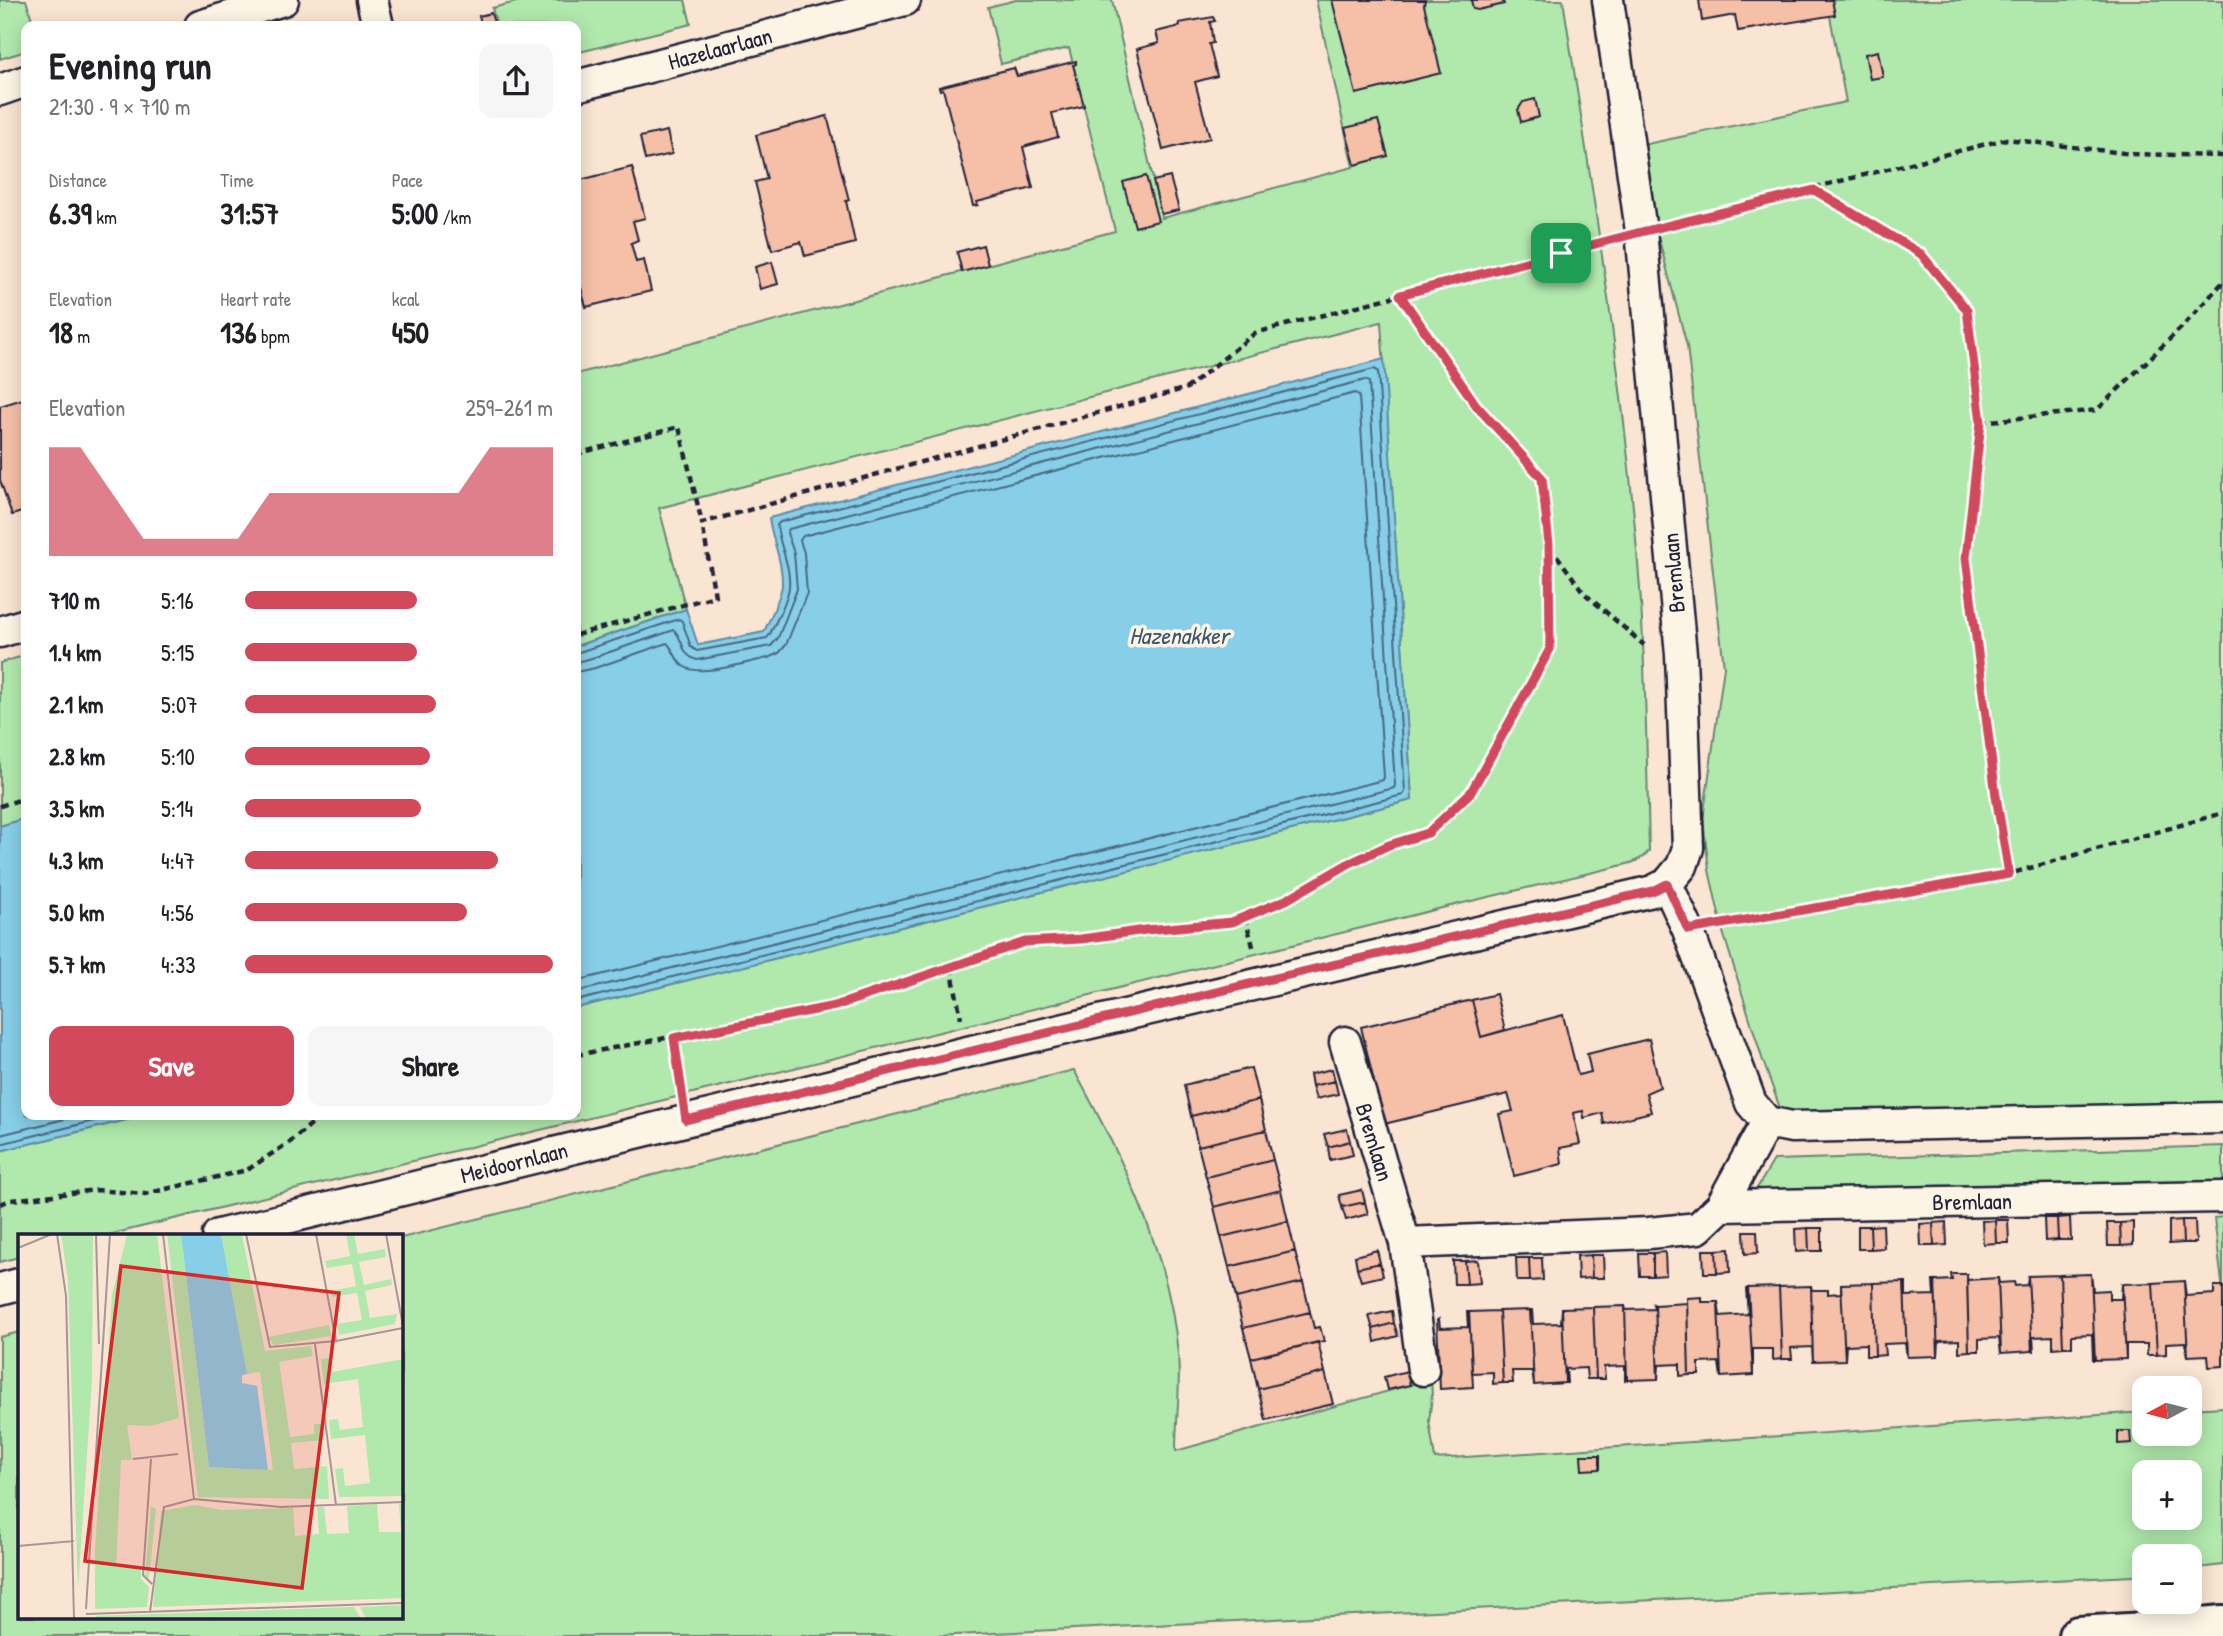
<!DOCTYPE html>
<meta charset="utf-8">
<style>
:root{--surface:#fff;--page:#f6f6f6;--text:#202124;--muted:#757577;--accent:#d1495b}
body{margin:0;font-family:"Patrick Hand",sans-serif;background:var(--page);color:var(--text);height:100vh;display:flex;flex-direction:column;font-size:26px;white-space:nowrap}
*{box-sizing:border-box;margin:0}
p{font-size:23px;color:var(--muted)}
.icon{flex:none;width:38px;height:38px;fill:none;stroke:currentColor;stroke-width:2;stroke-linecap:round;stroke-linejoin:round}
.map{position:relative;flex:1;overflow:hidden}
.drawer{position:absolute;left:21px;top:21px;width:560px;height:1099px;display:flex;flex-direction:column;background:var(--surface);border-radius:14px;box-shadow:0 4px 18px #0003}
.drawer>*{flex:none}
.needle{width:46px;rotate:263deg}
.tools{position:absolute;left:2132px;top:1376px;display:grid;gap:14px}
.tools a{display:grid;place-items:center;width:70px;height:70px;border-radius:14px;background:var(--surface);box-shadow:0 4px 18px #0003;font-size:35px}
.pin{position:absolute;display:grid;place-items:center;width:60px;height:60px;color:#fff;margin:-30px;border-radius:14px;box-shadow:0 4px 10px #0006}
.round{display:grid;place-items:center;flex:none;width:74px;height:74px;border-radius:14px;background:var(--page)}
.head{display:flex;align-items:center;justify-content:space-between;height:119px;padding:0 28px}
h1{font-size:38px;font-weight:800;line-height:52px}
.stats{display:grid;grid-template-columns:repeat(3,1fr);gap:10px;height:119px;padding:7px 28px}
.stats div{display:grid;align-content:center}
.stats b{font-size:30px;font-weight:800}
.stats small{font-size:19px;font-weight:400}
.stats p{font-size:19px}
.chart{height:196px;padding:14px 28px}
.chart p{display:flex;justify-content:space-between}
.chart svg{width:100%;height:126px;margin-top:7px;fill:var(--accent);opacity:.7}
.primary-button{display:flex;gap:14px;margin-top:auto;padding:14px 28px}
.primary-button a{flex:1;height:80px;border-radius:14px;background:var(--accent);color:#fff;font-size:28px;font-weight:800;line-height:80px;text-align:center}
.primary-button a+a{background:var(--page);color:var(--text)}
ul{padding:0 28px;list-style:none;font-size:23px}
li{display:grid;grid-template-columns:112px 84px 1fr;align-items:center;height:52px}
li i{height:18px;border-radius:9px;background:var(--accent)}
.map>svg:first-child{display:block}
.green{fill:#b1e9ad;stroke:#6a8674;stroke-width:2;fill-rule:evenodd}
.water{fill:#87cfe8;stroke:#5f8aa3;stroke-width:2}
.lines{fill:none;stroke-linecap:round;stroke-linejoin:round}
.shore{stroke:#4a6780;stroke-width:2}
.building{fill:#f5bfa8;stroke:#22223b;stroke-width:2}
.street-casing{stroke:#22223b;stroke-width:35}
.secondary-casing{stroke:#22223b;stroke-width:44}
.path{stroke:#22223b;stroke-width:4.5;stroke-dasharray:7 5;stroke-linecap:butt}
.street{stroke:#fcf5e5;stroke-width:30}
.secondary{stroke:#fcf5e5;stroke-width:38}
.route-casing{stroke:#fff;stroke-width:14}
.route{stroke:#d1495b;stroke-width:9}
.labels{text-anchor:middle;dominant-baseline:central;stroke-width:7;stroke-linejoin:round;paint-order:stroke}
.street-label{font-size:23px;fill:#22223b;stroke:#fcf5e5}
.water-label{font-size:24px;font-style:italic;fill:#40566f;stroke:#fcf5e5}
.inset-road{fill:none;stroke:#a49796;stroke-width:2}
.view{fill:#d62828;fill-opacity:0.15;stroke:#d62828;stroke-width:3.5}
.inset-edge{fill:none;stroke:#22223b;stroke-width:3.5}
</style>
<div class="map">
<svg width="2223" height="1636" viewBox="0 0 2223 1636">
<rect width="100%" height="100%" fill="#fae5d3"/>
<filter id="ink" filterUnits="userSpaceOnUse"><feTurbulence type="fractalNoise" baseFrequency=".0143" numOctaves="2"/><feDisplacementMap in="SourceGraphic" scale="14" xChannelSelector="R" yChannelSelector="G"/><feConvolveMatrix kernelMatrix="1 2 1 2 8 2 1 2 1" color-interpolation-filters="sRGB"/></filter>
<g filter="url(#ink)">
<!-- green -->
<path class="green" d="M0,0H26L34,26H26V51L0,59Z
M524,0H685L691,24L576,53V26H497L492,8Z
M1016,0H1112L1162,218L1353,167L1316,0H1563C1594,200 1627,400 1641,603C1646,685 1647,768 1649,851C1640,862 1628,864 1615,867L1442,908L734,1083L108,1235H19V1257L0,1262V1151L147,1115H576V1008L1412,800L1381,322L659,508L686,609L576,646V374L1115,231L1069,48L1001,64L988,7Z
M1827,0H2223V1104L1784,1119L1763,1061L1723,932L1709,870L1703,819L1724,667L1687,346L1651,209L1642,145L1846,102Z
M26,655V818L0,826V663Z
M1074,1070C1123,1160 1169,1251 1178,1354C1181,1386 1176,1419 1176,1451L1431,1379L1432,1396L1429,1421L1435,1459L2144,1412V1433H2189V1409L2223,1407V1565L2189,1569V1556H2144V1575L2133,1576L935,1636H0V1337L19,1332V1617H401V1238ZM2144,1472H2189V1517H2144Z
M2223,1146V1182L1753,1195L1774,1160Z
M2223,1217V1291L2214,1218Z"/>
<!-- water -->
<path class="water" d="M1384,359L1412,800L576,1008V646L686,609L698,645L764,632C769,620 781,597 782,585C783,562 772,540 769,518Z
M26,818V1115H147L0,1151V826Z"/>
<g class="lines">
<!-- shore -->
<path class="shore" d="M576,653L679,619L682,621L691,647L697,651L767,638L770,634C776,621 788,600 789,587C791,565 779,546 777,525L780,522L1374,369L1378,371L1405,792L1403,795L576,1001
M576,662L592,658L674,630C684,639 680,655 697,660L771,646L778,638L797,589L794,553L787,533L789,529L1365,380L1369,382L1395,785L1394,788L576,992
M576,672L595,668L667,643C674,649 675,660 683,666C700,678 747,662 768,658L779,653L786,645L807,593L804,553L800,540L803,536L1355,393L1359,396L1384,777L1383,780L576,981
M0,1135L81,1115
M0,1144L118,1115"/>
</g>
<!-- building -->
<path class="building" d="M1332,0H1425L1424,5L1441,73L1356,94Z
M1471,0H1502L1504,4L1478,10L1473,9Z
M1699,0H1832L1835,15L1738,31L1735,15L1702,21Z
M491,13L495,26H482L479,16Z
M1213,17L1215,21L1210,22L1213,43L1209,44L1217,76L1195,82L1210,138L1163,150L1137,49L1159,43L1156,32L1180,26L1179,23Z
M1878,51L1883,77L1870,79L1865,54Z
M1076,61V64L1073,65L1084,106L1052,113L1058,137L1023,147L1033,188L977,202L978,205L973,206L943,89L940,90L939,87L1014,68L1017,76Z
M1535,99L1539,117L1521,122L1518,110L1523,102Z
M827,116L849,200L846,201L855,243L805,256L801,242L772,250L755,182L767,179L756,135Z
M1378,120L1388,156L1355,165L1345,128Z
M667,131L672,154L645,160L640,137Z
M632,167L645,218L633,221L638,240L631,243L636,262L644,260L651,291L586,307L576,269V181Z
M1146,176L1158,221L1135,227L1123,182Z
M1170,177L1179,210L1161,214L1153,181Z
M983,245L988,265L962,272L957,252Z
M772,262L778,284L760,289L755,267Z
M26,398V515L25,511L12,515L0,480V406Z
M1496,994L1505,1030L1481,1037L1472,1000Z
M1472,1000L1481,1037L1563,1015L1578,1075L1591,1072L1587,1054L1649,1039L1660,1087L1646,1093L1651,1112L1604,1124L1602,1113L1584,1118L1583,1111L1573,1113L1580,1144L1560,1148L1562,1164L1514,1176L1499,1114L1513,1111L1508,1094L1384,1124L1361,1027Z
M1251,1068L1259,1100L1191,1116L1184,1085Z
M1332,1069L1335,1081L1312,1086L1310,1074Z
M1335,1081L1338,1094L1316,1099L1312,1086Z
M1259,1100L1266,1130L1198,1146L1191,1116Z
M1347,1129L1350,1141L1328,1147L1324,1134Z
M1266,1130L1273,1160L1206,1177L1198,1146Z
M1350,1141L1353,1155L1330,1160L1328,1147Z
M1273,1160L1281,1190L1214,1207L1206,1177Z
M1281,1190L1288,1221L1221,1237L1214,1207Z
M1362,1190L1365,1202L1342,1207L1339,1195Z
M1365,1202L1368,1214L1346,1220L1342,1207Z
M2070,1217L2071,1240H2058L2057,1218Z
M2044,1218H2057L2058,1240L2045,1241Z
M1995,1220L1996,1243L1983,1244L1982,1221Z
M1995,1220H2008L2009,1243H1996Z
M2182,1220H2195L2196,1243H2183Z
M2182,1220L2183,1243L2169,1244V1221Z
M1288,1221L1295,1251L1229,1267L1221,1237Z
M1946,1222L1947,1245L1934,1246L1933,1223Z
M2133,1222V1245L2121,1246L2120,1223Z
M1933,1223L1934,1246H1921L1920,1224Z
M2107,1223H2120L2121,1246H2108Z
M1883,1225L1884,1248L1871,1249L1870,1226Z
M1858,1226H1870L1871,1249H1858Z
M1808,1228L1809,1251L1796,1252L1795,1229Z
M1808,1228H1822V1251H1809Z
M1744,1231H1757L1758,1253L1745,1254Z
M1729,1249L1730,1272L1717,1273L1716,1250Z
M1377,1250L1380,1263L1357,1268L1355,1256Z
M1703,1250H1716L1717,1273H1704Z
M1295,1251L1303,1282L1236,1298L1229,1267Z
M1665,1252L1666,1275L1653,1276V1253Z
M1639,1253H1653V1276H1640Z
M1591,1255L1592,1278L1578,1279L1577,1256Z
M1591,1255H1603L1604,1278H1592Z
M1516,1258H1529L1530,1281H1517Z
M1529,1258H1542L1543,1280L1530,1281Z
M1478,1260L1480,1283L1467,1284L1465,1261Z
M1453,1261H1465L1467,1284H1454Z
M1380,1263L1383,1276L1361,1281L1357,1268Z
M1951,1274H1967L1969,1351L1959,1352V1340L1939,1341L1938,1356L1935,1281L1952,1280Z
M2091,1274L2093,1291L2109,1290V1299H2121L2122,1284L2126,1359L2095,1360Z
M2091,1274L2095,1360H2093L2092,1334L2072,1335V1347H2063L2060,1275Z
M2060,1275L2063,1347L2053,1348V1336L2033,1337L2034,1351H2032L2028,1276Z
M2028,1276L2032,1351L2001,1353L1998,1278L1999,1283L2014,1282L2015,1286L2027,1285Z
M1998,1278L2001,1353L1999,1338L1979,1339V1351H1969L1967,1280Z
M1933,1281H1935L1938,1356L1907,1357L1904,1282H1906V1296L1934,1295Z
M2184,1281L2186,1296L2214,1294V1286H2223V1366L2209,1367L2208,1355L2188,1356Z
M2184,1281L2188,1356L2185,1342L2166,1343V1354L2157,1355L2153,1283Z
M1303,1282L1310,1312L1243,1328L1236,1298Z
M1904,1282L1907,1357L1905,1343L1884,1344L1885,1355L1875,1356L1873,1283Z
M1873,1283L1875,1356H1866V1344L1846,1345L1845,1360L1841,1284Z
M2153,1283L2157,1355H2147V1344H2126V1359L2122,1284Z
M1841,1284L1845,1360L1813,1361L1811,1286L1812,1290H1828V1294L1841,1293Z
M1811,1286L1813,1361L1812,1347L1791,1348L1792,1359H1782L1779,1287Z
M1779,1287L1782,1359L1773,1360V1349H1753V1375L1748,1288Z
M1748,1288L1753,1375L1721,1377L1718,1302L1720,1316L1748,1314L1746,1289Z
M1702,1297V1302H1718L1721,1377L1719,1362L1699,1363V1375H1689L1687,1298Z
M1687,1303L1689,1375L1680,1376V1364L1659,1365L1658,1379L1655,1305Z
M1653,1304L1655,1305L1658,1379L1627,1380L1625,1306L1626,1310L1654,1309Z
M1625,1306L1627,1380L1625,1381V1366L1604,1367L1605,1379H1596L1593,1307Z
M1593,1307L1596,1379H1587L1586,1368L1566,1369L1567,1383H1565L1562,1308Z
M1562,1308L1565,1383L1534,1385L1530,1310H1532L1533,1324L1561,1323Z
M1530,1310L1534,1385L1532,1371H1512L1513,1383H1503L1499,1311Z
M1392,1311L1394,1323L1373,1329L1369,1316Z
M1499,1311L1503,1383L1493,1384V1372L1472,1373L1469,1312Z
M1310,1312L1314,1328L1320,1327L1324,1341L1251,1358L1243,1328Z
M1467,1312H1469L1473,1387L1440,1389L1437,1320L1439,1319L1440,1328L1468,1327Z
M1394,1323L1398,1336L1375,1342L1373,1329Z
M1318,1342L1325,1372L1258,1389L1251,1358Z
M1407,1371L1410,1385L1387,1390L1384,1377Z
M1325,1372L1333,1404L1266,1420L1258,1389Z
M2118,1431H2130L2131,1443L2118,1444Z
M1581,1455H1600V1469L1582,1470Z"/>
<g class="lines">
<!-- street casing -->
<g class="street-casing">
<path id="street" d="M372,0L378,26
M1608,0L1641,231L1681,654L1688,848L1682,866L1667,884L1688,930L1751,1103L1767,1122L1792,1127L2223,1118
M200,26L283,0
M576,86L905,0
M0,90L26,81
M0,632L26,624
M1345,1042L1405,1243L1423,1370
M1721,1206L1767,1122
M218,1235L967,1052L1653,891L1667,884
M1405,1243L1649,1233L1698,1228L1721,1206L2223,1197
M0,1289L19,1284"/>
</g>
<!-- secondary casing -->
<g class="secondary-casing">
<path id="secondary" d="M2078,1636L2162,1631L2223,1625"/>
</g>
<!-- path -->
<path class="path" d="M1814,190L1921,254L1967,310L1981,422L1966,558L1996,796L2009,874
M1675,223L2006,139L2132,154L2223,156
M1981,422L2097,410L2183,326L2223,282
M576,454L679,427L702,523
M1550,546L1584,593L1644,645
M576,635L715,596L702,523L1187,388L1255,333L1609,240
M0,806L26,798
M1245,917L1254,950
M1720,925L2009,874L2223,813
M951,967L961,1018
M674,1038L681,1086
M576,1055L835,1006L1025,942L1081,939L1146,930L1232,922L1286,900L1348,864L1389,845L1428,833L1471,792L1550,649L1549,545L1542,478L1477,405L1400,295
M0,1204L11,1200L96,1190L145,1194L247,1170L290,1142L322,1115"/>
<!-- street -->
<use href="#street" class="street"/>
<!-- secondary -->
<use href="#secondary" class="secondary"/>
</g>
</g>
<g class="lines" filter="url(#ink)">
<!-- route casing -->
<g class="route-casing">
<path id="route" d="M1814,190L1921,254L1967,310L1981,422L1966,558L1996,796L2009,874L1688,930L1667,884L1653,891L1262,981L686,1120L674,1038L835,1006L1025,942L1081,939L1146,930L1232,922L1286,900L1348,864L1389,845L1428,833L1471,792L1550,649L1549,545L1542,478L1476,405L1400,295L1641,232Z"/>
</g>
<!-- route -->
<use href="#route" class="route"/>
</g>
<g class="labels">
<!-- street labels -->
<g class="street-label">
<text transform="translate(720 48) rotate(-15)">Hazelaarlaan</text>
<text transform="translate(1673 573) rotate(-95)">Bremlaan</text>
<text transform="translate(1375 1142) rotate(73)">Bremlaan</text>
<text transform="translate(514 1162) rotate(-14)">Meidoornlaan</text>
<text transform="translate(1972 1201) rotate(-1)">Bremlaan</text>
</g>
<!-- water labels -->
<g class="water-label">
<text x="1179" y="635">Hazenakker</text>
</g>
</g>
<!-- overview -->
<g transform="translate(18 1234)">
<rect width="385" height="385" fill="#fae5d3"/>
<path d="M43,0H75L74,146L60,356L50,46ZM109,0H139L161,184L132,192L109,191L114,226H103L98,332L123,333V345L131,353L129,373L77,375V316L94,61ZM149,0H163L191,233L255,236L242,138L229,140L203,0H224L247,117L293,112L295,122L261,128L272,203L296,200V190H303L306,206L273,209L276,235L309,232L311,265L180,263ZM328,0H336L340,20L367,15L368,23L341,28L346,51L373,45L374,51L347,57L352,84L379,80L377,90L321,101L319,90L344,86L339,59L314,63L313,57L338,52L334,30L309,34L307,27L332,22ZM311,91L313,102L256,111L250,103ZM311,124L314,138L385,125V262L321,263L317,235L325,234L327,252L352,249L347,201L313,205L311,186L320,185L322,196L345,193L340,145L306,150L303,125ZM385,269V364L135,373L143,277L177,271L204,276L275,274L277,302L301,300L299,273H306L309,300L331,299L329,272L359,270L361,298H383L381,270ZM133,272L138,275L131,345L127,342ZM385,371V385H348L342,373ZM336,373L343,385H77L78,382Z" fill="#b1e9ad"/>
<path d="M163,0H203L229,140L224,141V149L239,152L250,236L191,233Z" fill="#87cfe8"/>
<path class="inset-road" d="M39,0L48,62L56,385M78,0L81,110M145,0L176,265M228,0L252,113L318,107L385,94M298,0L318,107M368,0L385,92M0,14L34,0M297,110L318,271M115,225L160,220M133,225L125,341L134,350M0,312L56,307M68,375L92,0M132,378L146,273L176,265L263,273L385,268M68,380L385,369"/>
<path class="view" d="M103,32L321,59L284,354L67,327Z"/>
<rect width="385" height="385" class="inset-edge"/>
</g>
</svg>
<div class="tools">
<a><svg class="needle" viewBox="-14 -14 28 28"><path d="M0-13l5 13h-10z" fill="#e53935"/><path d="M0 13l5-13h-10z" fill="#757577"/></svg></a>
<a>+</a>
<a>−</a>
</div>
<div class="pin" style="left:1561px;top:253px;background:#1e9e55"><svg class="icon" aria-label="arrive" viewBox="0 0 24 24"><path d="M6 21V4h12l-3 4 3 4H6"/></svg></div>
<section class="drawer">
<div class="head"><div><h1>Evening run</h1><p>21:30 · 9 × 710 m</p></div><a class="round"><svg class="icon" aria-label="share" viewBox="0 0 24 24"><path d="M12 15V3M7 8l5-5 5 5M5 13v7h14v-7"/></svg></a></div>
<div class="stats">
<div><p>Distance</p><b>6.39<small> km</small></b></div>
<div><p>Time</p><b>31:57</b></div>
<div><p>Pace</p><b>5:00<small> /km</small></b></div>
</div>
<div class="stats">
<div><p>Elevation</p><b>18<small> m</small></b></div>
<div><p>Heart rate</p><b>136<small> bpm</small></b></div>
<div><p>kcal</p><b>450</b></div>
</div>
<div class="chart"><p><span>Elevation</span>259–261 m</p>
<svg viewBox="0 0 160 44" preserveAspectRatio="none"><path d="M0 44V6L10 6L20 22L30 38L40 38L50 38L60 38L70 22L80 22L90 22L100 22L110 22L120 22L130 22L140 6L150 6L160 6V44z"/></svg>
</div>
<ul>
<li><b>710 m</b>5:16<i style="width:56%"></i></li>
<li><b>1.4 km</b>5:15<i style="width:56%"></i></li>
<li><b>2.1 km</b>5:07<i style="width:62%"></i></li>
<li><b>2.8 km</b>5:10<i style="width:60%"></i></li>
<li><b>3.5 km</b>5:14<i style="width:57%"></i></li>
<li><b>4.3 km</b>4:47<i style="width:82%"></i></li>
<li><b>5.0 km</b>4:56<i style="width:72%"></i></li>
<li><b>5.7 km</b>4:33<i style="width:100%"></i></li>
</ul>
<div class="primary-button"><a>Save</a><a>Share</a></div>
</section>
</div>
